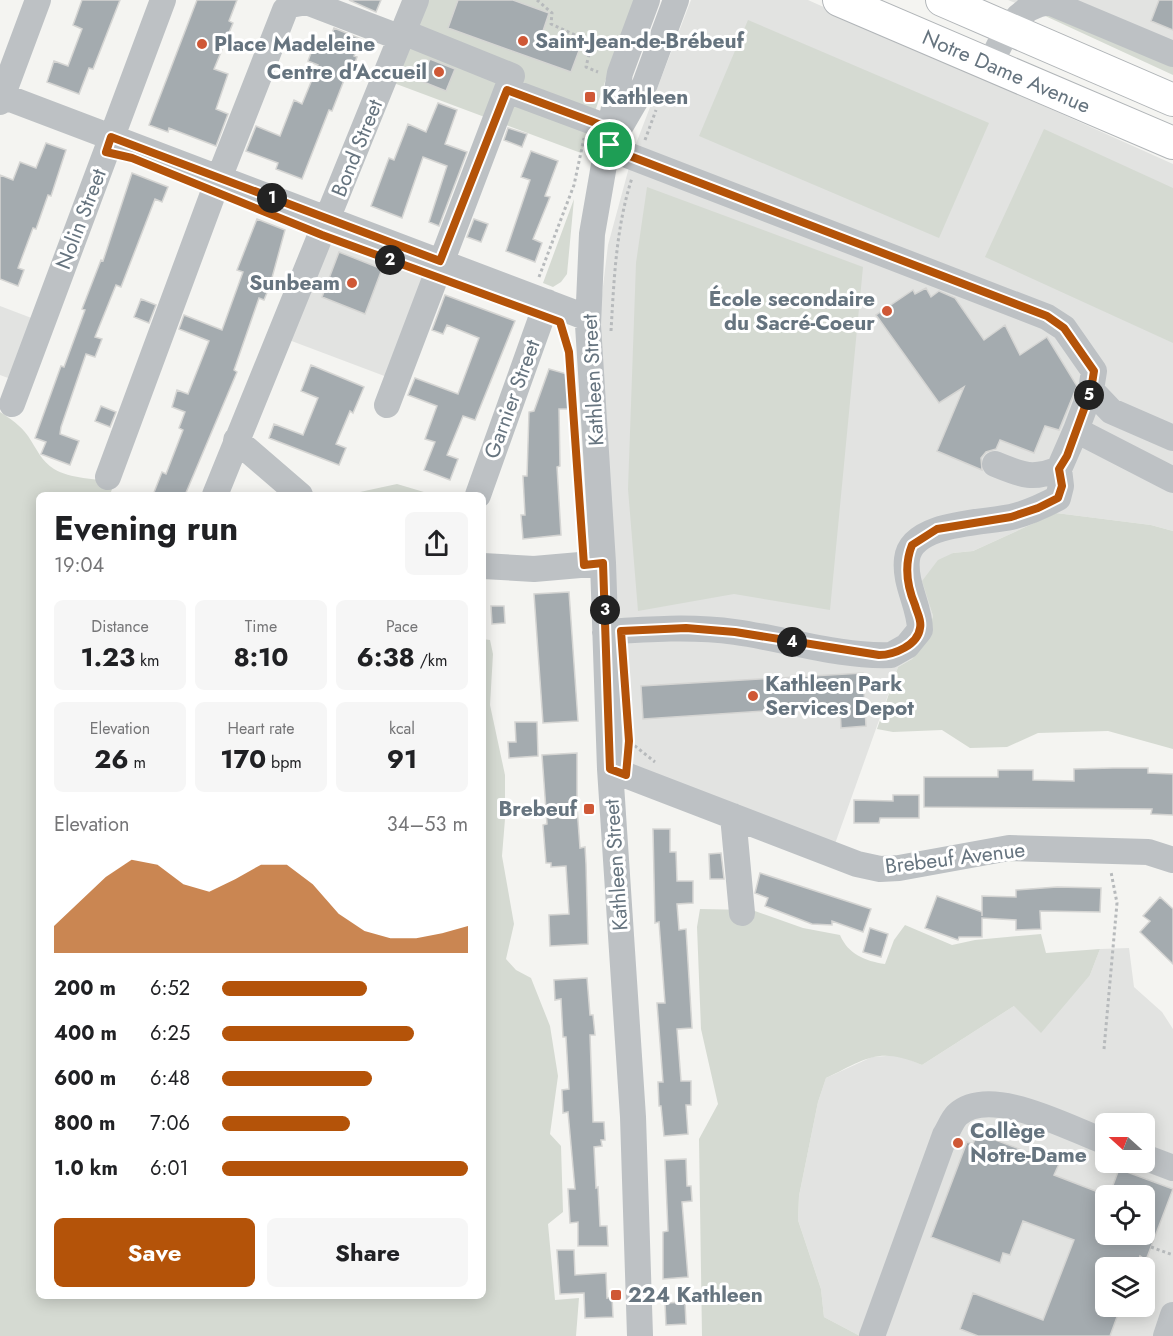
<!DOCTYPE html>
<meta charset="utf-8">
<style>
:root{--surface:#fff;--page:#f6f6f6;--text:#202124;--muted:#757577;--accent:#b45309}
body{margin:0;font-family:Jost,sans-serif;background:var(--page);color:var(--text);height:100vh;display:flex;flex-direction:column;font-size:22px;white-space:nowrap}
*{box-sizing:border-box;margin:0}
p{font-size:20px;color:var(--muted)}
.icon{flex:none;width:33px;height:33px;fill:none;stroke:currentColor;stroke-width:2;stroke-linecap:round;stroke-linejoin:round}
.map{position:relative;flex:1;overflow:hidden}
.side{position:absolute;left:36px;top:492px;width:450px;height:807px;display:flex;flex-direction:column;background:var(--surface);border-radius:9px;box-shadow:0 3px 15px #0003}
.side>*{flex:none}
.needle{width:39px;rotate:291deg}
.fabs{position:absolute;left:1095px;top:1113px;display:grid;gap:12px}
.fabs a{display:grid;place-items:center;width:60px;height:60px;border-radius:9px;background:var(--surface);box-shadow:0 3px 15px #0003;font-size:30px}
.pin{position:absolute;display:grid;place-items:center;width:51px;height:51px;color:#fff;margin:-26px;border:3px solid #fff;border-radius:50%;box-shadow:0 2px 6px #0007}
.km{position:absolute;width:30px;height:30px;margin:-15px;border-radius:50%;background:#222;color:#fff;font-size:16px;line-height:30px;text-align:center}
.round{display:grid;place-items:center;flex:none;width:63px;height:63px;border-radius:9px;background:var(--page)}
.summary{display:flex;align-items:center;justify-content:space-between;height:102px;padding:0 18px}
h1{font-size:33px;font-weight:700;line-height:45px}
.metrics{display:grid;grid-template-columns:repeat(3,1fr);gap:9px;height:102px;padding:6px 18px}
.metrics div{display:grid;align-content:center;border-radius:9px;background:var(--page);text-align:center}
.metrics b{font-size:26px;font-weight:700}
.metrics small{font-size:16px;font-weight:400}
.metrics p{font-size:16px}
.chart{height:168px;padding:12px 18px}
.chart p{display:flex;justify-content:space-between}
.chart svg{width:100%;height:108px;margin-top:6px;fill:var(--accent);opacity:.7}
.primary-button{display:flex;gap:12px;margin-top:auto;padding:12px 18px}
.primary-button a{flex:1;height:69px;border-radius:9px;background:var(--accent);color:#fff;font-size:24px;font-weight:700;line-height:69px;text-align:center}
.primary-button a+a{background:var(--page);color:var(--text)}
ul{padding:0 18px;list-style:none;font-size:20px}
li{display:grid;grid-template-columns:96px 72px 1fr;align-items:center;height:45px}
li i{height:15px;border-radius:8px;background:var(--accent)}
.map>svg:first-child{display:block}
.built{fill:#e2e3e1;fill-rule:evenodd}
.green{fill:#d5dad2}
.building{fill:#a4abaf;stroke:#d5d5d3;stroke-width:1.5}
.lines{fill:none;stroke-linecap:round;stroke-linejoin:round}
.major-casing{stroke:#b1b5b8;stroke-width:34}
.path{stroke:#b7babc;stroke-width:3;stroke-dasharray:3 3;stroke-linecap:butt}
.minor{stroke:#bdc1c4;stroke-width:26}
.major{stroke:#fff;stroke-width:32}
.route-casing{stroke:#fff;stroke-width:12}
.route{stroke:#b45309;stroke-width:8}
.poi-dot{fill:#cf5836;stroke:#fff;stroke-width:2}
.labels{text-anchor:middle;dominant-baseline:central;stroke-width:6;stroke-linejoin:round;paint-order:stroke}
.poi-label{font-size:21px;font-weight:bold;fill:#66747f;stroke:#fff;text-anchor:start}
.street-label{font-size:21px;fill:#66747f;stroke:#fff}
</style>
<div class="map">
<svg width="1173" height="1336" viewBox="0 0 1173 1336">
<rect width="100%" height="100%" fill="#f4f4f1"/>
<!-- built -->
<path class="built" d="M691,0H808L1173,164V531L1151,525L1056,513L973,551L953,553L923,581L933,616L925,641L912,659L898,667L831,855L611,771L592,378L608,245L634,149Z
M1008,0H1173V43L1028,8Z
M328,221L439,263L395,380L281,337Z
M0,306L42,322L19,382L0,375Z
M1129,948L1134,987L1162,1012L1173,1029V1312L1165,1336H860L824,1317L821,1289L798,1220L799,1196L818,1102L826,1078L872,1057L899,1055L922,1065L1014,1006L1090,975L1100,949ZM1106,1124H1144V1162H1106ZM1106,1196H1144V1234H1106ZM1106,1268H1144V1306H1106Z"/>
<!-- green -->
<path class="green" d="M414,0H638L609,70L581,153L383,79Z
M1028,8L1173,55V75Z
M748,20L989,123L939,238L699,136Z
M1044,129L1173,188V343L985,257Z
M647,187L863,267L830,610L734,594L638,611L628,489L636,263Z
M574,199L567,274L561,282L553,287L543,283Z
M0,412C11,419 20,425 28,436C36,448 42,462 54,469C70,479 96,478 114,483L110,495H39V1296H483V639L490,640L493,654L490,705L505,775V819L502,856L514,924L506,959L516,970L531,978L550,1026L558,1076L550,1134L561,1146L563,1212L548,1224L555,1300L579,1298L576,1336H0Z
M397,484L434,495H345H346Z
M1056,513L1151,525L1173,531V749L1108,731L1038,733L1007,747L970,748L942,730L893,732L877,729L898,667L912,659L925,641L933,616L922,581L938,560L953,553L973,551Z
M700,909L752,910L803,928L840,935C848,954 865,961 885,964L894,940L905,925L952,945L975,940L1041,934L1046,953L1100,949L1090,975L1041,1033L1014,1006L922,1065C878,1046 866,1059 826,1078L818,1102L799,1196L798,1220L821,1289L824,1317L860,1336H702L699,1139L718,1104L701,1029L697,927Z"/>
<!-- building -->
<path class="building" d="M82,0H120L93,69L89,68L79,94L47,82L54,61L68,66L82,29L73,25Z
M197,0H237L229,21L233,23L214,69L228,74L216,109L228,114L216,146L169,128L168,132L149,125Z
M349,0H381L376,12Z
M458,0H513L549,13L542,34L580,48L571,72L448,28Z
M1159,0H1173V30L1151,21Z
M334,28L361,39L354,56L357,57L350,77L346,75L332,111L329,110L302,179L276,169L278,163L246,151L256,126L280,136L294,100L302,104L318,65L308,61L315,42L327,46Z
M430,59L455,69L446,91L421,81Z
M438,103L457,110L445,144L467,152L439,226L429,222L447,166L423,157L402,218L371,206L389,158L394,160L408,124L426,132Z
M508,128L527,134L522,147L504,140Z
M46,143L66,150L51,196L48,195L36,229L33,228L18,268L24,270L18,286L0,279V175L13,180L20,162L36,168Z
M531,151L558,161L545,196L550,197L533,239L542,243L535,262L506,251L530,180L521,177Z
M132,173L168,187L162,202L155,199L121,287L116,285L95,337L102,339L95,357L86,354L61,427L60,434L79,441L70,465L41,454L46,442L35,438L61,366L64,367L85,310L82,309L101,260L103,261Z
M257,219L285,230L270,285L264,300L259,298L234,370L237,372L185,495H153L162,472L166,474L183,430L179,428L185,412L172,407L177,390L188,394L209,341L179,329L184,315L222,330L243,272L237,270Z
M474,219L488,224L481,242L467,237Z
M339,252L382,269L365,314L322,297Z
M926,288L931,297L939,291L955,298L984,340L1005,325L1020,355L1047,337L1077,386L1059,430L1045,426L1034,453L1000,440L996,449L986,452L981,458L982,470L937,451L964,387L939,403L876,315L913,290L915,294Z
M445,295L515,321L475,420L463,416L447,455L458,459L450,480L424,470L435,442L425,439L437,406L408,395L415,378L458,394L479,338L447,325L443,334L432,330Z
M141,299L156,305L149,323L134,317Z
M311,365L364,387L353,413L350,411L336,444L346,448L339,465L269,438L274,424L303,435L318,398L301,391Z
M549,369L567,374L569,409H559L560,466L557,467L561,535L523,539L521,515H525L523,476H527L529,412L534,411Z
M101,406L116,412L110,427L95,421Z
M569,592L578,721L543,723L534,594Z
M491,606H504L505,623L492,624Z
M863,673L866,726L841,728L840,706L643,719L641,686Z
M515,722H537L538,756L509,758L508,742H516Z
M577,753V807L580,848L585,847L586,864L588,944L550,946L549,915L569,914L566,866L551,867V863H546L543,825L547,824L542,755Z
M1113,768H1148V773L1173,774V815L1151,814L1152,809L924,807V777H998V770H1033V780L1074,781V769Z
M893,795H919V818H880L879,823H854V800L893,801Z
M653,829H670V852H676L677,881H693V903L677,904L679,930L686,929L692,1028L677,1029L681,1081H691V1105H686L688,1134L664,1136L661,1106H659L658,1082H663L657,1003H665L659,922L655,923Z
M721,853L724,879H710L709,854Z
M760,873L871,909L863,932L832,921V925L812,924L765,906L768,898L755,893Z
M1057,887L1101,888L1100,912L1040,911L1041,929L1016,930V920L982,918V937H959L958,940L925,928L937,896L982,912V916V896L1016,897V890Z
M1160,897L1173,909V964L1140,932L1150,921L1143,916Z
M870,928L888,934L881,957L863,952Z
M587,978L590,1015H593L595,1035H590L593,1122H604L605,1140H601L602,1146L594,1147L596,1188L598,1187L600,1226H607L608,1246H578V1222L570,1223L568,1189H575L568,1112L563,1113L562,1090L569,1089L566,1037H563L561,999L555,1000L554,980Z
M977,1133L1059,1164L1054,1175L1106,1195V1234H1144V1196H1109L1119,1169L1173,1189L1146,1260L1140,1256L1136,1268H1106V1306H1121L1110,1336H978L960,1329L973,1293L1043,1320L1074,1240L1023,1221L1010,1255L1003,1253L1000,1263L931,1237L967,1142L973,1144Z
M686,1159L687,1186H691L692,1201L682,1202L688,1277L663,1279V1232L668,1231L665,1160Z
M557,1250H574L575,1275L606,1273L607,1298L612,1297L613,1317L585,1318L584,1293L560,1294Z
M685,1302L686,1324L666,1325L665,1303Z"/>
<g class="lines">
<!-- major casing -->
<g class="major-casing">
<g id="major">
<path id="s1" d="M839,0L1173,143"/>
<path d="M942,0L1173,100"/>
</g>
</g>
<!-- path -->
<path class="path" d="M537,0L552,13L551,24L584,39L590,50L586,67L598,72
M645,140L656,110
M539,277L574,185L584,138
M611,331C614,280 616,227 632,178
M630,742L655,762
M1104,1049L1117,903L1111,872
M1151,1247L1173,1255"/>
<!-- minor -->
<path class="minor" d="M990,65C1003,37 1015,6 1049,2L1173,54
M507,90L612,129
M0,95L588,318
M0,102L38,0
M616,134L645,84L676,0
M609,148L1047,317L1064,328L1094,371L1091,390L1076,430L1173,480
M1091,390L1111,411L1173,438
M12,404L163,0
M387,405L512,76L403,32
M236,440L300,495
M995,464C1022,475 1032,480 1059,469L1076,430
M108,477L214,191L285,10L290,5L307,2L401,38
M215,495L416,0
M478,495L547,302
M483,566L534,569L603,563
M605,632C648,629 693,626 735,632C786,639 839,657 891,655L907,646L920,630C920,606 904,584 907,559C911,522 983,523 1011,517C1028,513 1043,506 1058,498L1061,486L1059,469
M610,769L857,864L880,869L899,868L1009,848L1148,852L1173,860
M733,816L742,913
M1144,1157L1173,1168
M640,1336L633,1117L610,769L603,563L588,325L592,234L620,73L647,0
M872,1336L945,1135C949,1129 952,1120 957,1115C990,1084 1070,1129 1106,1142
M1166,1336L1173,1315"/>
<!-- major -->
<use href="#major" class="major"/>
</g>
<g class="lines">
<!-- route casing -->
<g class="route-casing">
<path id="route" d="M507,90L612,129L609,148L1047,316L1064,328L1094,371L1091,390L1067,456L1059,469L1062,486L1058,498L1038,508L1011,517L937,529L912,545C904,565 907,586 915,605C917,613 922,620 920,628C918,645 894,655 879,655L735,632L686,628L621,631L629,741L626,775L610,769L603,563L584,565L569,352L560,322L322,235L132,158L106,152L111,137L440,261Z"/>
</g>
<!-- route -->
<use href="#route" class="route"/>
</g>
<!-- markers -->
<g class="poi-dot">
<circle cx="523" cy="41" r="6"/>
<circle cx="202" cy="44" r="6"/>
<circle cx="439" cy="72" r="6"/>
<rect x="584" y="91" width="12" height="12" rx="3"/>
<circle cx="352" cy="283" r="6"/>
<circle cx="887" cy="311" r="6"/>
<circle cx="753" cy="696" r="6"/>
<rect x="583" y="803" width="12" height="12" rx="3"/>
<circle cx="958" cy="1143" r="6"/>
<rect x="610" y="1289" width="12" height="12" rx="3"/>
</g>
<g class="labels">
<!-- poi labels -->
<g class="poi-label">
<text x="535" y="41">Saint-Jean-de-Brébeuf</text>
<text x="214" y="44">Place Madeleine</text>
<text x="427" y="72" text-anchor="end">Centre d'Accueil</text>
<text x="602" y="97">Kathleen</text>
<text x="340" y="283" text-anchor="end">Sunbeam</text>
<text x="875" y="299" text-anchor="end">École secondaire<tspan x="875" dy="24">du Sacré-Coeur</tspan></text>
<text x="765" y="684">Kathleen Park<tspan x="765" dy="24">Services Depot</tspan></text>
<text x="577" y="809" text-anchor="end">Brebeuf</text>
<text x="970" y="1131">Collège<tspan x="970" dy="24">Notre-Dame</tspan></text>
<text x="628" y="1295">224 Kathleen</text>
</g>
<!-- street labels -->
<g class="street-label">
<text stroke="none"><textPath href="#s1" startOffset="182">Notre Dame Avenue</textPath></text>
<text transform="translate(357 148) rotate(-68)">Bond Street</text>
<text transform="translate(81 219) rotate(-69)">Nolin Street</text>
<text transform="translate(593 380) rotate(-93)">Kathleen Street</text>
<text transform="translate(512 399) rotate(-70)">Garnier Street</text>
<text transform="translate(955 858) rotate(-7)">Brebeuf Avenue</text>
<text transform="translate(616 865) rotate(-94)">Kathleen Street</text>
</g>
</g>
</svg>
<div class="fabs">
<a><svg class="needle" viewBox="-14 -14 28 28"><path d="M0-13l5 13h-10z" fill="#e53935"/><path d="M0 13l5-13h-10z" fill="#757577"/></svg></a>
<a><svg class="icon" aria-label="locate" viewBox="0 0 24 24"><circle cx="12" cy="12" r="6"/><path d="M12 2v4M12 18v4M2 12h4M18 12h4"/></svg></a>
<a><svg class="icon" aria-label="layers" viewBox="0 0 24 24"><path d="M12 4l9 5-9 5-9-5zM3 14l9 5 9-5"/></svg></a>
</div>
<div class="pin" style="left:610px;top:145px;background:#1e9e55"><svg class="icon" aria-label="arrive" viewBox="0 0 24 24"><path d="M6 21V4h12l-3 4 3 4H6"/></svg></div>
<b class="km" style="left:272px;top:198px">1</b>
<b class="km" style="left:390px;top:260px">2</b>
<b class="km" style="left:605px;top:610px">3</b>
<b class="km" style="left:792px;top:642px">4</b>
<b class="km" style="left:1089px;top:395px">5</b>
<section class="side">
<div class="summary"><div><h1>Evening run</h1><p>19:04</p></div><a class="round"><svg class="icon" aria-label="share" viewBox="0 0 24 24"><path d="M12 15V3M7 8l5-5 5 5M5 13v7h14v-7"/></svg></a></div>
<div class="metrics">
<div><p>Distance</p><b>1.23<small> km</small></b></div>
<div><p>Time</p><b>8:10</b></div>
<div><p>Pace</p><b>6:38<small> /km</small></b></div>
</div>
<div class="metrics">
<div><p>Elevation</p><b>26<small> m</small></b></div>
<div><p>Heart rate</p><b>170<small> bpm</small></b></div>
<div><p>kcal</p><b>91</b></div>
</div>
<div class="chart"><p><span>Elevation</span>34–53 m</p>
<svg viewBox="0 0 160 44" preserveAspectRatio="none"><path d="M0 44V33L10 23L20 13L30 6L40 8L50 16L60 19L70 14L80 8L90 8L100 16L110 28L120 35L130 38L140 38L150 36L160 33V44z"/></svg>
</div>
<ul>
<li><b>200 m</b>6:52<i style="width:59%"></i></li>
<li><b>400 m</b>6:25<i style="width:78%"></i></li>
<li><b>600 m</b>6:48<i style="width:61%"></i></li>
<li><b>800 m</b>7:06<i style="width:52%"></i></li>
<li><b>1.0 km</b>6:01<i style="width:100%"></i></li>
</ul>
<div class="primary-button"><a>Save</a><a>Share</a></div>
</section>
</div>
